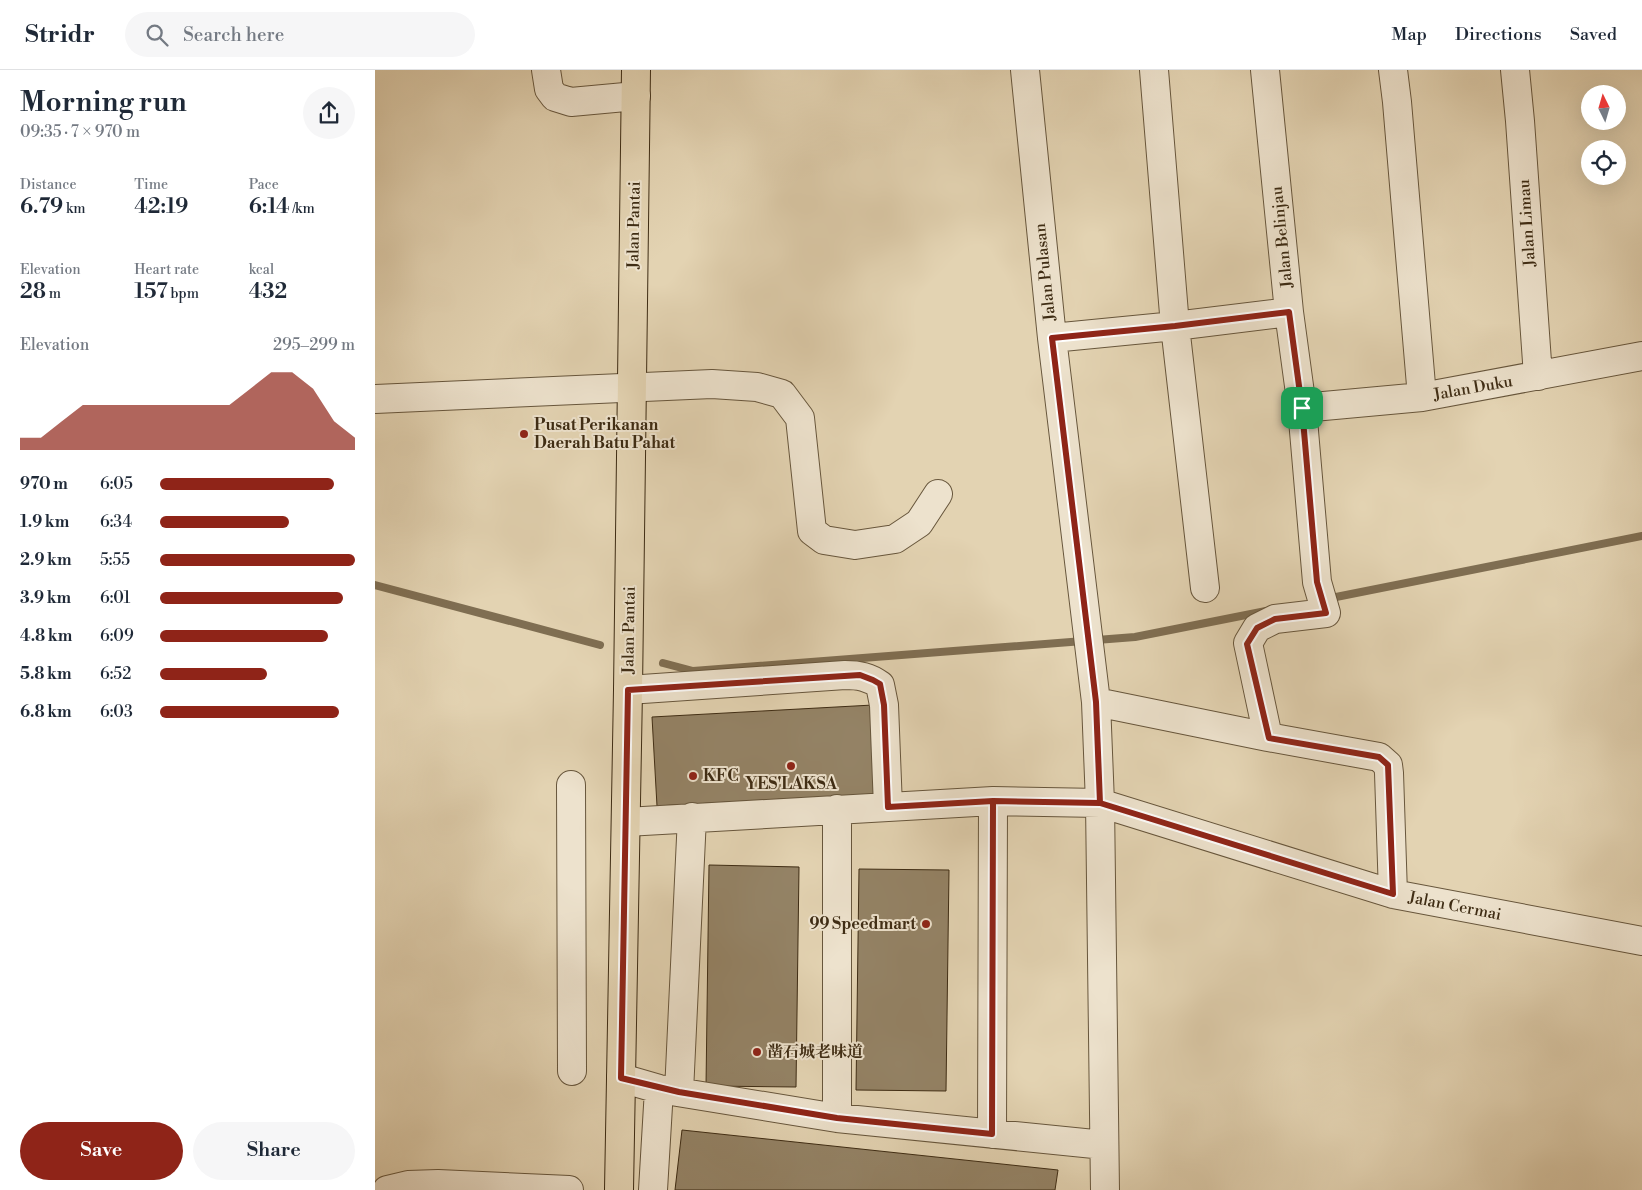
<!DOCTYPE html>
<meta charset="utf-8">
<style>
:root{--surface:#fff;--page:#f6f6f7;--text:#1f2937;--muted:#747a83;--line:#e0e1e3;--accent:#8f2418}
body{margin:0;font-family:"Libre Bodoni","Noto Serif SC",serif;background:var(--page);color:var(--text);height:100vh;display:flex;flex-direction:column;font-size:19px;white-space:nowrap}
*{box-sizing:border-box;margin:0}
p{font-size:16px;color:var(--muted)}
.icon{flex:none;width:28px;height:28px;fill:none;stroke:currentColor;stroke-width:2;stroke-linecap:round;stroke-linejoin:round}
.map{position:relative;flex:1;overflow:hidden}
.details{display:flex;flex-direction:column;background:var(--surface);width:375px}
.details>*{flex:none}
.needle{width:32px;rotate:355deg}
.fabs{position:absolute;left:1206px;top:15px;display:grid;gap:10px}
.fabs a{display:grid;place-items:center;width:45px;height:45px;border-radius:50%;background:var(--surface);box-shadow:0 5px 20px #0002;font-size:25px}
.pin{position:absolute;display:grid;place-items:center;width:42px;height:42px;color:#fff;margin:-21px;border-radius:10px;box-shadow:0 2px 8px #0006}
.round{display:grid;place-items:center;flex:none;width:52px;height:52px;border-radius:26px;background:var(--page)}
.headline{display:flex;align-items:center;justify-content:space-between;height:85px;padding:0 20px}
h1{font-size:28px;font-weight:600;line-height:38px}
.stats{display:grid;grid-template-columns:repeat(3,1fr);gap:8px;height:85px;padding:5px 20px}
.stats div{display:grid;align-content:center}
.stats b{font-size:21px;font-weight:600}
.stats small{font-size:14px;font-weight:400}
.stats p{font-size:14px}
.chart{height:140px;padding:10px 20px}
.chart p{display:flex;justify-content:space-between}
.chart svg{width:100%;height:90px;margin-top:5px;fill:var(--accent);opacity:.7}
.primary-button{display:flex;gap:10px;margin-top:auto;padding:10px 20px}
.primary-button a{flex:1;height:58px;border-radius:30px;background:var(--accent);color:#fff;font-size:20px;font-weight:600;line-height:58px;text-align:center}
.primary-button a+a{background:var(--page);color:var(--text)}
ul{padding:0 20px;list-style:none;font-size:16px}
li{display:grid;grid-template-columns:80px 60px 1fr;align-items:center;height:38px}
li i{height:12px;border-radius:6px;background:var(--accent)}
header{display:flex;align-items:center;gap:30px;box-sizing:border-box;height:70px;padding:0 25px;background:var(--surface);border-bottom:1px solid var(--line)}
header strong{font-size:24px}
nav{display:flex;gap:28px;margin-inline-start:auto;font-size:18px}
.search{width:350px;height:45px;background:var(--page);display:flex;align-items:center;gap:12px;box-sizing:border-box;padding:0 18px;border-radius:28px;color:var(--muted);font-size:19px}
main{display:flex;flex:1;min-height:0}
.map>svg:first-child{display:block}
.lines{fill:none;stroke-linecap:round;stroke-linejoin:round}
.stream{stroke:#7f6e52;stroke-width:8}
.building{fill:#948366;stroke:#3e2c14}
.minor-casing{stroke:#67563c;stroke-width:30}
.major-casing{stroke:#3e2c14;stroke-width:30}
.minor{stroke:#ede2cd;stroke-width:28}
.major{stroke:#e3d3b2;stroke-width:28}
.route-casing{stroke:#fff;stroke-width:10}
.route{stroke:#8f2418;stroke-width:6}
.poi-dot{fill:#8f2418;stroke:#ede2cd;stroke-width:2}
.labels{text-anchor:middle;dominant-baseline:central;stroke-width:4;stroke-linejoin:round;paint-order:stroke}
.street-label{font-size:16px;fill:#3e2c14;stroke:#ede2cd}
.poi-label{font-size:16px;font-weight:bold;fill:#3e2c14;stroke:#ede2cd;text-anchor:start}
</style>
<header>
<strong>Stridr</strong>
<div class="search"><svg class="icon" aria-label="search" viewBox="0 0 24 24"><circle cx="10" cy="10" r="6"/><path d="M15 15l6 6"/></svg>Search here</div>
<nav><a>Map</a><a>Directions</a><a>Saved</a></nav>
</header>
<main>
<section class="details">
<div class="headline"><div><h1>Morning run</h1><p>09:35 · 7 × 970 m</p></div><a class="round"><svg class="icon" aria-label="share" viewBox="0 0 24 24"><path d="M12 15V3M7 8l5-5 5 5M5 13v7h14v-7"/></svg></a></div>
<div class="stats">
<div><p>Distance</p><b>6.79<small> km</small></b></div>
<div><p>Time</p><b>42:19</b></div>
<div><p>Pace</p><b>6:14<small> /km</small></b></div>
</div>
<div class="stats">
<div><p>Elevation</p><b>28<small> m</small></b></div>
<div><p>Heart rate</p><b>157<small> bpm</small></b></div>
<div><p>kcal</p><b>432</b></div>
</div>
<div class="chart"><p><span>Elevation</span>295–299 m</p>
<svg viewBox="0 0 160 44" preserveAspectRatio="none"><path d="M0 44V38L10 38L20 30L30 22L40 22L50 22L60 22L70 22L80 22L90 22L100 22L110 14L120 6L130 6L140 14L150 30L160 38V44z"/></svg>
</div>
<ul>
<li><b>970 m</b>6:05<i style="width:89%"></i></li>
<li><b>1.9 km</b>6:34<i style="width:66%"></i></li>
<li><b>2.9 km</b>5:55<i style="width:100%"></i></li>
<li><b>3.9 km</b>6:01<i style="width:94%"></i></li>
<li><b>4.8 km</b>6:09<i style="width:86%"></i></li>
<li><b>5.8 km</b>6:52<i style="width:55%"></i></li>
<li><b>6.8 km</b>6:03<i style="width:92%"></i></li>
</ul>
<div class="primary-button"><a>Save</a><a>Share</a></div>
</section>
<div class="map">
<svg width="1267" height="1120" viewBox="0 0 1267 1120">
<rect width="100%" height="100%" fill="#e3d3b2"/>
<filter id="stains"><feTurbulence type="fractalNoise" baseFrequency=".004" numOctaves="4"/><feColorMatrix values="0 0 0 0 .2 0 0 0 0 .09 0 0 0 0 .02 0 0 0 .5 -.17"/></filter>
<radialGradient id="worn" r=".72"><stop offset=".6" stop-color="#630" stop-opacity="0"/><stop offset="1" stop-color="#630" stop-opacity=".3"/></radialGradient>
<g class="lines">
<!-- stream -->
<path class="stream" d="M0,515L225,575
M951,529L1267,466
M288,593L318,601L760,567L891,541"/>
</g>
<!-- building -->
<path class="building" d="M498,635L503,724L282,736L277,647Z
M334,795L424,797L421,1017L331,1016Z
M484,799L574,800L571,1021L481,1020Z
M307,1060L683,1100L680,1120H300Z"/>
<g class="lines">
<!-- minor casing -->
<g class="minor-casing">
<path id="minor" d="M171,0L174,19L180,27L196,32L261,26
M650,0L677,268L721,632L725,733L730,1120
M779,0L800,256L830,518
M890,0L914,242L927,338L942,512L951,543L900,549L882,558L873,573L893,667
M1018,0L1022,32L1047,327
M1140,0L1145,51L1163,306
M677,268L800,256L914,242
M0,329L337,314L382,317L407,324L425,348L437,461L449,470L480,475L520,469L544,453L563,424
M927,338L1047,327L1267,286
M253,620L470,605C484,605 494,607 505,615L509,635L513,737
M721,632L893,667L1004,687L1013,695L1014,703L1018,824
M196,715L197,1001
M251,752L618,731L725,733L1018,824L1267,871
M246,1008L284,1019L462,1048L729,1075
M304,1022L317,747
M462,1048V739
M617,1064L618,731
M12,1120L33,1115L63,1114L194,1120
M278,1120L284,1019"/>
</g>
<!-- major casing -->
<g class="major-casing">
<path id="major" d="M244,1120L253,620L261,0"/>
</g>
<!-- minor -->
<use href="#minor" class="minor"/>
<!-- major -->
<use href="#major" class="major"/>
</g>
<g class="lines">
<!-- route casing -->
<g class="route-casing">
<path id="route" d="M927,338L914,242L800,256L677,268L721,632L725,733L618,731L513,737L509,635L505,614L498,610L485,605L253,620L246,1008L304,1022L462,1048L617,1064L618,731L725,733L1018,824L1013,695L1004,687L894,668L872,574L882,558L900,549L951,543L942,512L927,338"/>
</g>
<!-- route -->
<use href="#route" class="route"/>
</g>
<!-- markers -->
<g class="poi-dot">
<circle cx="149" cy="364" r="5"/>
<circle cx="416" cy="696" r="5"/>
<circle cx="318" cy="706" r="5"/>
<circle cx="551" cy="854" r="5"/>
<circle cx="382" cy="982" r="5"/>
</g>
<g class="labels">
<!-- street labels -->
<g class="street-label">
<text transform="translate(1152 153) rotate(-94)">Jalan Limau</text>
<text transform="translate(259 155) rotate(-89)">Jalan Pantai</text>
<text transform="translate(907 167) rotate(-96)">Jalan Belinjau</text>
<text transform="translate(670 202) rotate(-96)">Jalan Pulasan</text>
<text transform="translate(1098 318) rotate(-10)">Jalan Duku</text>
<text transform="translate(254 560) rotate(-89)">Jalan Pantai</text>
<text transform="translate(1080 836) rotate(11)">Jalan Cermai</text>
</g>
<!-- poi labels -->
<g class="poi-label">
<text x="159" y="355">Pusat Perikanan<tspan x="159" dy="18">Daerah Batu Pahat</tspan></text>
<text x="328" y="706">KFC</text>
<text x="416" y="714" text-anchor="middle">YES'LAKSA</text>
<text x="541" y="854" text-anchor="end">99 Speedmart</text>
<text x="392" y="982">凿石城老味道</text>
</g>
</g>
<rect width="100%" height="100%" filter="url(#stains)"/>
<rect width="100%" height="100%" fill="url(#worn)"/>
</svg>
<div class="fabs">
<a><svg class="needle" viewBox="-14 -14 28 28"><path d="M0-13l5 13h-10z" fill="#e53935"/><path d="M0 13l5-13h-10z" fill="#747a83"/></svg></a>
<a><svg class="icon" aria-label="locate" viewBox="0 0 24 24"><circle cx="12" cy="12" r="6"/><path d="M12 2v4M12 18v4M2 12h4M18 12h4"/></svg></a>
</div>
<div class="pin" style="left:927px;top:338px;background:#1e9e55"><svg class="icon" aria-label="arrive" viewBox="0 0 24 24"><path d="M6 21V4h12l-3 4 3 4H6"/></svg></div>
</div>
</main>
